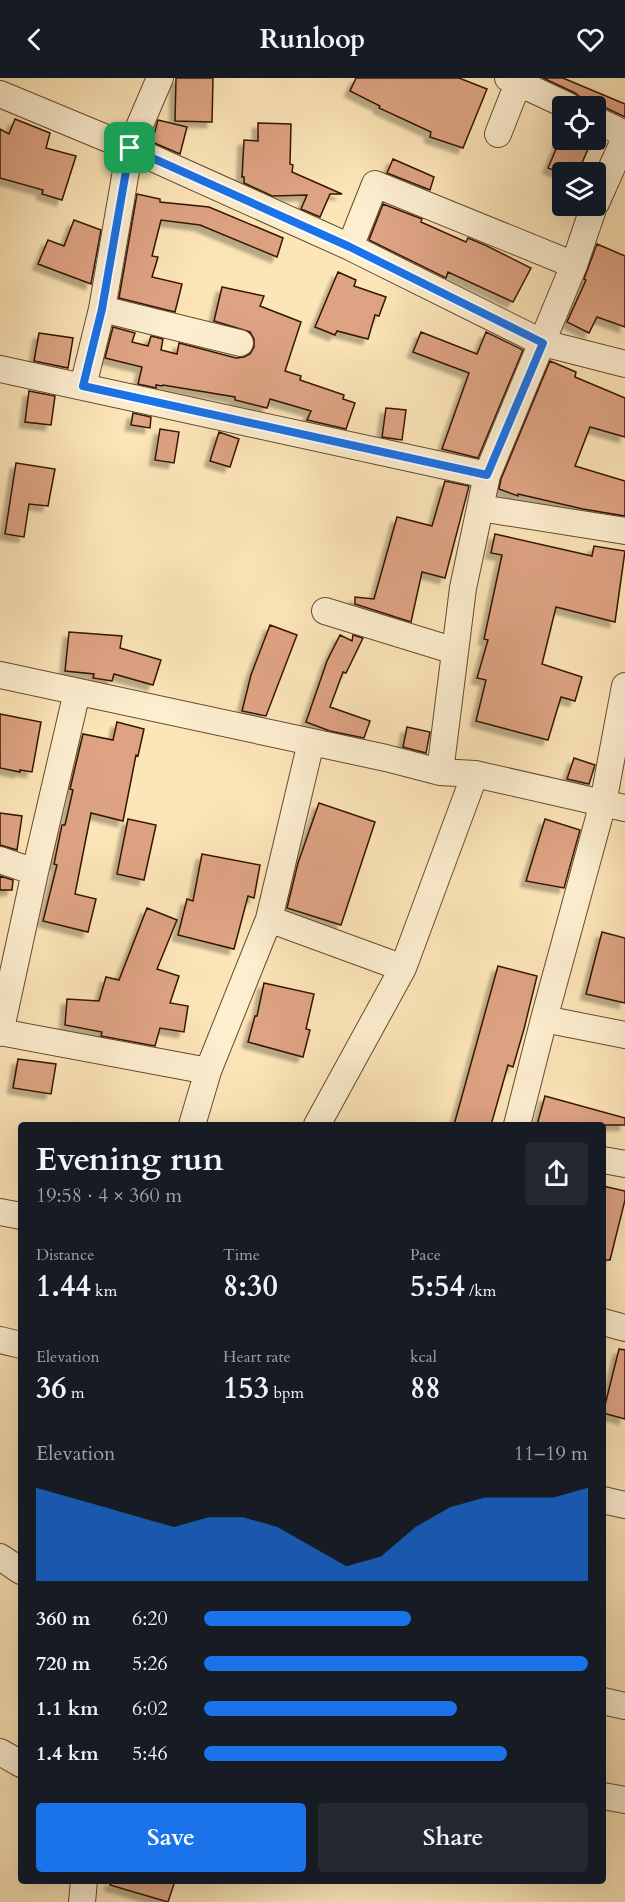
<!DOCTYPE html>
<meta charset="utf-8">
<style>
:root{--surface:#171b24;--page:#242831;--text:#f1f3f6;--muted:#9ea1a6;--accent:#1a73e8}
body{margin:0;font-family:Cardo,serif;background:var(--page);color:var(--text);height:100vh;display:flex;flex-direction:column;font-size:22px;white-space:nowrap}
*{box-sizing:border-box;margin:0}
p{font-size:20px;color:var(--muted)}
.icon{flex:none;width:33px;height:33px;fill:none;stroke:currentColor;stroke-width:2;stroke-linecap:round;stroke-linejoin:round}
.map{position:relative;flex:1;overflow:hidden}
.drawer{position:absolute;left:18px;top:1044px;width:588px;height:762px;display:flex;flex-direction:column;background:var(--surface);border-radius:6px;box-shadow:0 6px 24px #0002}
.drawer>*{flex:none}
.controls{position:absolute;left:552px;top:18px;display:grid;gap:12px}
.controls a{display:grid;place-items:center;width:54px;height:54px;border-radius:6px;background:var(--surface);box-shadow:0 6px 24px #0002;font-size:30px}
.pin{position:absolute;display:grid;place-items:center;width:51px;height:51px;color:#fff;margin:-26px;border-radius:12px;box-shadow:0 3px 9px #0006}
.round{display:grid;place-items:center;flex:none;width:63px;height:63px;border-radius:6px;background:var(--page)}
.overview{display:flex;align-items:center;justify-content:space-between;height:102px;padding:0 18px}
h1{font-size:33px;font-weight:800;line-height:45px}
.figures{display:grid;grid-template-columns:repeat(3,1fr);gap:9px;height:102px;padding:6px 18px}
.figures div{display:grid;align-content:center}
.figures b{font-size:30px;font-weight:800}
.figures small{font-size:16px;font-weight:400}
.figures p{font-size:16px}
.chart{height:168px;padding:12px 18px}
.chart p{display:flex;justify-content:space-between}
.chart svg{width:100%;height:108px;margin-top:6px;fill:var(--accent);opacity:.7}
.cta{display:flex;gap:12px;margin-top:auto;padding:12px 18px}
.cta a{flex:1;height:69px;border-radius:6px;background:var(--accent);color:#fff;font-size:24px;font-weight:800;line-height:69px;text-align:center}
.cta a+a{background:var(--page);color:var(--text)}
ul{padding:0 18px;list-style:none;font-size:20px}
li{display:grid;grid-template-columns:96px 72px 1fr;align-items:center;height:45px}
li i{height:15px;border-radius:8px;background:var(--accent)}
header{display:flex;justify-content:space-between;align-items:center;height:78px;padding:0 18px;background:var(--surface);font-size:27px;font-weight:800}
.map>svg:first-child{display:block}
.building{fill:#dea383;stroke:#351602;stroke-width:1.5;filter:url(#shadow)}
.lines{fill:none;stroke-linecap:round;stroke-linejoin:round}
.street-casing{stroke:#674a2f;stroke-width:28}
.street{stroke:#fdeed0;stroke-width:26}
.route-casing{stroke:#fff;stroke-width:12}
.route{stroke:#1a73e8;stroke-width:8}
</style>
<header><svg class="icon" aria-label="back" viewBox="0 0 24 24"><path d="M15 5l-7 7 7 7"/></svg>Runloop<svg class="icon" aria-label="heart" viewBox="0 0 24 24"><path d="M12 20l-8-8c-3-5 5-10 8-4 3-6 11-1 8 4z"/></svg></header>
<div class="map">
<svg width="625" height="1824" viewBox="0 0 625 1824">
<defs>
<filter id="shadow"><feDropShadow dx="-5.5" dy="5.5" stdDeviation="1.5" flood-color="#0004"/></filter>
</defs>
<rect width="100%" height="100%" fill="#fce5b7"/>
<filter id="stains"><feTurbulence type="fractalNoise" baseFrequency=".00333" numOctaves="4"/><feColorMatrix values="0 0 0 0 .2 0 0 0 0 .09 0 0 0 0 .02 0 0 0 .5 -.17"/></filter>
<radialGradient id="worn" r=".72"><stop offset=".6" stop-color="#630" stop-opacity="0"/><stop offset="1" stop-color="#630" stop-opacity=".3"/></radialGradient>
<!-- building -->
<path class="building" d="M176,0H213L212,44L175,43Z
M356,0H459L487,11L463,70L430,59L431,54L379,30L380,28L350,13Z
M543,0H563L625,26V39L602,28H583L581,20L575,15Z
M15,41L50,55L46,70L76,78L62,122L42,116L43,112L0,100V51L9,56Z
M158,42L187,49L180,76L152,64Z
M258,45L291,46L290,86L293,87L292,94L342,116H330L320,139L301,131L307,117L272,118L244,105V99H242L244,62L258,63Z
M562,57V62H592L578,94H559L548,90Z
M393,81L434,99L430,112L387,95Z
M137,116L160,121V124L209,129L283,160L277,179L200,147L161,142L152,178L158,179L152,199L182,206L175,234L119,220Z
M383,126L422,141L421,144L466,164L468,160L485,167L531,190L513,224L448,194L446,200L369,162Z
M74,142L101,152L91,206L38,186L48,162L64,168Z
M597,166L625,178V249L597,239L589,255L567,244L586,202L584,201Z
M338,194L356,202L354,208L386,219L379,238L375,237L368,261L337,253L335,257L315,249Z
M222,209L264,218L260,228L301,244L285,293L301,298L300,302L344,317L343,321L355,325L346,351L307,342L311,333L270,321L267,330L235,322V319L163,307L162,308L156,307V310L138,306L142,289L105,280L113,249L135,255L132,264L148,268L151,258L163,261L161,272L177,276L179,265L236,280L244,279L250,276L254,269V261L250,254L214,243Z
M421,254L477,276L486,254L523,272L478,380L442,371L469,295L413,274Z
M39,255L73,260L68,290L34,283Z
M550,283L576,294L575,299L625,320V359L590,349L575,388L625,403V438L583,431L518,416V418L499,411L501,401Z
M29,313L55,318L51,347L25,344Z
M386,330L406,332L402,362L382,359Z
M133,335L151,339L150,350L131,347Z
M160,351L179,354L174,385L155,382Z
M219,354L239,361L230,389L210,383Z
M16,385L55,391L48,428L29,426L24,459L5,456Z
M445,403L469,408L445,500L422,494L411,544L355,526V519L374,521L397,439L432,448Z
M495,456L592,478L594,468L625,473L615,544L556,529L542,586L582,599L575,623L561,619L548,662L476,643L486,602L477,600L488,562L484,561L502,477L491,475Z
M270,547L297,557L266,638L242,633L251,597Z
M69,554L122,558L120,570L161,582L153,607L114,596L112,603L93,600L94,596L65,593Z
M340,557L352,563L353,557L363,560L346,595L343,594L330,629L370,643L364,660L330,653L306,644L327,583Z
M0,636L41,644L32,694L20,692V694L0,690Z
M117,644L144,651L138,678L136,677L123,743L91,735L75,816L96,821L88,854L43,843L57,787L54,786L62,747H65L73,712L70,711L83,656L113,662Z
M407,649L430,654L426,675L403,669Z
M574,680L595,687L589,706L567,701Z
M319,725L375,744L341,847L287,830L298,785Z
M0,735L22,738L17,772L0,767Z
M128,741L156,747L144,802L117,796Z
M545,741L580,752L564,810L526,803Z
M202,776L260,787L254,820L248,818L234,871L178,857L187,821L193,823Z
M0,798L13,802L12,812H0Z
M147,830L177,842L157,891L179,898L170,925L188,928L184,954L160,950L155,968L101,958L102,954L65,947L67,921L99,923L106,899L119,902Z
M602,854L625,860V925L586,916Z
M498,888L537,898L524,951L513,989L508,987L491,1047H454Z
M264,905L314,916L306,951L310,952L303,979L248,964L255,938H257Z
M18,981L56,986L51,1016L13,1010Z
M545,1018L625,1040V1047H537Z
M603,1108L625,1113V1122L610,1182H603Z
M619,1271L625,1272V1341L603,1335Z
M111,1803H175L168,1824L110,1807Z"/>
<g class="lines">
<!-- street casing -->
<g class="street-casing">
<path id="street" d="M508,0L568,28
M0,16L130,70L350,169L543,265L625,286
M596,42L625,56
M498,56L520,0
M596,125L625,60
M350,169L375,106L574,187
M102,231L240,265
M0,291L487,397L463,510L440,694
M83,308L102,231L130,70L160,0
M487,397L574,187L594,128
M480,430L625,453
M325,533L455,573
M0,597L386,680L440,694L475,696L625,730
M0,782L35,794
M269,841L403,890
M544,941L603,725L625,608
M0,954L208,993
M0,955L35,794L77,614
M192,1047L208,993L269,841L311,664
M317,1047L403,890L475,696
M517,1047L544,941L625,957
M603,1082L625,1086
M0,1134L21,1138
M603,1244L625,1250
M0,1262L21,1267
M603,1422L625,1427
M0,1479L21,1493
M603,1623L625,1628
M0,1674L21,1686
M603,1718L625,1722
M82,1824L84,1803"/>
</g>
<!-- street -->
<use href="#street" class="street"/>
</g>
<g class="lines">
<!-- route casing -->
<g class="route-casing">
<path id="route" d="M130,70L350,169L543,265L487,397L83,308L102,231Z"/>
</g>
<!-- route -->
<use href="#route" class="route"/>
</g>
<rect width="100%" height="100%" filter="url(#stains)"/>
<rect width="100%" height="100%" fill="url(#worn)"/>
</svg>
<div class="controls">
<a><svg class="icon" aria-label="locate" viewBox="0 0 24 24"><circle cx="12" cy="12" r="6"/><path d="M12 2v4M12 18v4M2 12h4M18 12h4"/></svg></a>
<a><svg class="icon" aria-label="layers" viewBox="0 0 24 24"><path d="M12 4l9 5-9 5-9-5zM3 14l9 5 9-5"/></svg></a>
</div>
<div class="pin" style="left:130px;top:70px;background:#1e9e55"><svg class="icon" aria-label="arrive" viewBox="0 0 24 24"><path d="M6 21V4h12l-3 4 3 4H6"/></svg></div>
<section class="drawer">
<div class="overview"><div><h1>Evening run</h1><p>19:58 · 4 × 360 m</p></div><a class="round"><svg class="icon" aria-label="share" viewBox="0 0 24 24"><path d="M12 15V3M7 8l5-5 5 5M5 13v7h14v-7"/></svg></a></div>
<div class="figures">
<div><p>Distance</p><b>1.44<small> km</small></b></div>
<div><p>Time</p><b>8:30</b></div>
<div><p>Pace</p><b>5:54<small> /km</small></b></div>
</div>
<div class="figures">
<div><p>Elevation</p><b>36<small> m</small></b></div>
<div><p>Heart rate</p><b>153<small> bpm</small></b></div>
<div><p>kcal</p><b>88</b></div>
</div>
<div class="chart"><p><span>Elevation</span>11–19 m</p>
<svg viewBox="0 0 160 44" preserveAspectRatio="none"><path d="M0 44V6L10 10L20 14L30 18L40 22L50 18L60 18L70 22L80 30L90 38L100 34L110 22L120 14L130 10L140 10L150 10L160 6V44z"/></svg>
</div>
<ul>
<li><b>360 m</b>6:20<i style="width:54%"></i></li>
<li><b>720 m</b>5:26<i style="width:100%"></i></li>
<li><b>1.1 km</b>6:02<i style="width:66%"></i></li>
<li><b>1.4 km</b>5:46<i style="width:79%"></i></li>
</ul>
<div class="cta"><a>Save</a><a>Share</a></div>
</section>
</div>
